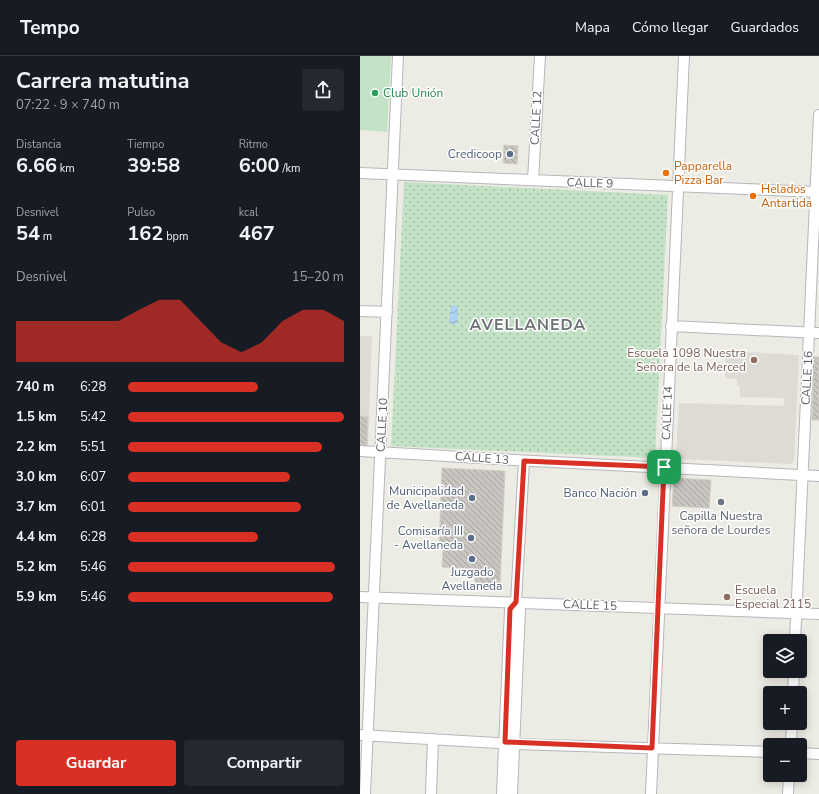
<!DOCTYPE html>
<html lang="es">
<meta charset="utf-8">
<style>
:root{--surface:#171b24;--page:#242831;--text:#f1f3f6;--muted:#9ea1a6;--line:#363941;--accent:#d93025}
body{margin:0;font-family:"Nunito Sans",sans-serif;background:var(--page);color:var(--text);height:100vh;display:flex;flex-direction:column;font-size:15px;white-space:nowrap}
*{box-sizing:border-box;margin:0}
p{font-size:13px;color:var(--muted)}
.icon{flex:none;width:22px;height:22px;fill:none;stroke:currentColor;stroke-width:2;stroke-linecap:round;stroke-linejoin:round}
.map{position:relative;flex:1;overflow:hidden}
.side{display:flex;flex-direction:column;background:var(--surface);width:360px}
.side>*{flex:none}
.controls{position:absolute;left:403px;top:578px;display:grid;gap:8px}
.controls a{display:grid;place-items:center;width:44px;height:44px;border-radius:4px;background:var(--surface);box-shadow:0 2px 10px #0003;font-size:20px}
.pin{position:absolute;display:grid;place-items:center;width:34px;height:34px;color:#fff;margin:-17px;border-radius:8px;box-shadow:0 2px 6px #0006}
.round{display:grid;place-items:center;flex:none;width:42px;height:42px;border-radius:4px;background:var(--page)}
.overview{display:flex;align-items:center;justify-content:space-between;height:68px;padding:0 16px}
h1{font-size:22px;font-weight:700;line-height:30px}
.stats{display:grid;grid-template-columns:repeat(3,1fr);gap:6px;height:68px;padding:4px 16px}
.stats div{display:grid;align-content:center}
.stats b{font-size:20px;font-weight:700}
.stats small{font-size:11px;font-weight:400}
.stats p{font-size:11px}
.chart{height:112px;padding:8px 16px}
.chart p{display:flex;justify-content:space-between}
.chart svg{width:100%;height:72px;margin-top:4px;fill:var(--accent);opacity:.7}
.action{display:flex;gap:8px;margin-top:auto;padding:8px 16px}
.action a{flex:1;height:46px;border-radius:4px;background:var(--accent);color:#fff;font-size:16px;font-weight:700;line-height:46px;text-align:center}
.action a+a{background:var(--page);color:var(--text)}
ul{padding:0 16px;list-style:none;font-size:13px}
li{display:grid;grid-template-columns:64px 48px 1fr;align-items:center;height:30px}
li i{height:10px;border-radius:5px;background:var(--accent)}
header{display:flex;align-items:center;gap:24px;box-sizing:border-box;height:56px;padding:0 20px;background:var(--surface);border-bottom:1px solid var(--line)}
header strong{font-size:19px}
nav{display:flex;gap:22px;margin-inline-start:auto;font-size:14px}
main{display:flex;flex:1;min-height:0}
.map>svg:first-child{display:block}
.education{fill:#dddbd3}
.grass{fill:url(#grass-dots)}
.pitch{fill:#c4e2c5}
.water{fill:url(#water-waves)}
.building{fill:url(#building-back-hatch);stroke:#d1cec3}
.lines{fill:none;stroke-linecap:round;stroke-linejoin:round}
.minor-casing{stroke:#b5b6ba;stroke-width:12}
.minor{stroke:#fff;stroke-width:10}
.route-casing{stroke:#fff;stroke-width:8}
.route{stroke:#d93025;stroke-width:5}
.leisure-dot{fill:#2e9e5b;stroke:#fff;stroke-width:1.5}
.service-dot{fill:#5c6f8a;stroke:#fff;stroke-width:1.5}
.food-dot{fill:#e8710a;stroke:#fff;stroke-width:1.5}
.education-dot{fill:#8d6e63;stroke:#fff;stroke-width:1.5}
.worship-dot{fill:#6b7280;stroke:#fff;stroke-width:1.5}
.labels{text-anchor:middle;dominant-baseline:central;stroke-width:3;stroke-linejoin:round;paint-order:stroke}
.leisure-label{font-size:12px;fill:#27864d;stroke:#fff;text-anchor:start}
.street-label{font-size:12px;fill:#5c5f63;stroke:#fff}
.service-label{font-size:12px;fill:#4e5e75;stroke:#fff;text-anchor:end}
.food-label{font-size:12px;fill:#c56008;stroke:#fff;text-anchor:start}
.education-label{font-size:12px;fill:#785e54;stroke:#fff;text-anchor:end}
.worship-label{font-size:12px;fill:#5b616d;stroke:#fff}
.district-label{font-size:16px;font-weight:bold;letter-spacing:1px;fill:#6d7175;stroke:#fff}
</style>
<header>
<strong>Tempo</strong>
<nav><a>Mapa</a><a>Cómo llegar</a><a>Guardados</a></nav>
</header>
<main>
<section class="side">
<div class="overview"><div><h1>Carrera matutina</h1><p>07:22 · 9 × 740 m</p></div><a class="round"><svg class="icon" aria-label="share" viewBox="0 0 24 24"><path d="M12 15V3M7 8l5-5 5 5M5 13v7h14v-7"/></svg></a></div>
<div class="stats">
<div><p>Distancia</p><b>6.66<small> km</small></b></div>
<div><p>Tiempo</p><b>39:58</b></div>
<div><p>Ritmo</p><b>6:00<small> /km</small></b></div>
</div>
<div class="stats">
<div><p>Desnivel</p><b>54<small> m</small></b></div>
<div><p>Pulso</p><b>162<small> bpm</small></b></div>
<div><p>kcal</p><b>467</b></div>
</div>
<div class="chart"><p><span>Desnivel</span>15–20 m</p>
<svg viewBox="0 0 160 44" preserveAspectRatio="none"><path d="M0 44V19L10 19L20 19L30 19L40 19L50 19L60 12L70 6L80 6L90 19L100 32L110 38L120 32L130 19L140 12L150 12L160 19V44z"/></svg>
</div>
<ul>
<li><b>740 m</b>6:28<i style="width:60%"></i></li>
<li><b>1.5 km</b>5:42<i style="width:100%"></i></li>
<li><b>2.2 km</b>5:51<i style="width:90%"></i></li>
<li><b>3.0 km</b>6:07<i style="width:75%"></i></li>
<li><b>3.7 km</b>6:01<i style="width:80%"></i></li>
<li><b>4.4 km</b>6:28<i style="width:60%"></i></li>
<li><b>5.2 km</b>5:46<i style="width:96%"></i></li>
<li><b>5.9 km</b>5:46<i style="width:95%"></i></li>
</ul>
<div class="action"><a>Guardar</a><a>Compartir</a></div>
</section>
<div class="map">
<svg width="459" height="738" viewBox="0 0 459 738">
<defs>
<pattern id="grass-dots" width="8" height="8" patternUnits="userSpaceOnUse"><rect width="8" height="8" fill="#c4e2c5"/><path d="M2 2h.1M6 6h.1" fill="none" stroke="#a2baa4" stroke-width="1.8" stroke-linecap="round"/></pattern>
<pattern id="water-waves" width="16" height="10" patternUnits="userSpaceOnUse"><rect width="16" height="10" fill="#acd1f5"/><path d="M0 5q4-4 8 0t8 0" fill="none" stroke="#8fadca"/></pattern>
<pattern id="building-back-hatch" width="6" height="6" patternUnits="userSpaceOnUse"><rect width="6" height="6" fill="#c9c6c1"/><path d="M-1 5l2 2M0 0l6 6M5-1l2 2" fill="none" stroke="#a6a4a0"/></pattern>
</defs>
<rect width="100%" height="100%" fill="#edece4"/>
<!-- education -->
<path class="education" d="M0,280H12L8,390H0Z
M366,295L439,299L434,405L431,408L320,403L316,400L319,347L424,350V342L380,341V330H377V323L365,322Z"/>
<!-- grass -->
<path class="grass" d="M44,126L308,139L295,402L31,390Z"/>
<!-- pitch -->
<path class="pitch" d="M0,0H31L27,76L0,74Z"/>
<!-- water -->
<path class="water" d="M91,249L98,251L97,267L94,269L89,266Z"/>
<!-- building -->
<path class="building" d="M144,89L158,90L157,108L143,107Z
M454,301H459V364H452Z
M0,360L8,361L7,389H0Z
M82,412L145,415L140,531L115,530V513L82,511L83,492H79Z
M314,422L351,424L349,452L312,450Z"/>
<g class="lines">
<!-- minor casing -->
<g class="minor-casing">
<path id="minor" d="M0,117L459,136
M173,124L180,0
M0,255L27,256
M311,270L459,277
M0,395L154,404L459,420
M0,541L459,558
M435,585L459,59
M433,637L434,615
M0,679L154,688L410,696
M431,689L432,667
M440,697L459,698
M5,738L38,0
M71,738L73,683
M142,738L150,553L156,546
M152,738L160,554L156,546L164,405
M291,738L324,0
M428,738L429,719"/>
</g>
<!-- minor -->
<use href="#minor" class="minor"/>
</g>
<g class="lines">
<!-- route casing -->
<g class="route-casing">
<path id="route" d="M164,405L304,411L292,692L145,686L150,553L156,546Z"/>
</g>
<!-- route -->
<use href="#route" class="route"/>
</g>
<!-- markers -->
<circle class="leisure-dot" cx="15" cy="37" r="4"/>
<g class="service-dot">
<circle cx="150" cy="98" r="4"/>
<circle cx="285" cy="437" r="4"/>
<circle cx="112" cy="442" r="4"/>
<circle cx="111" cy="482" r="4"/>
<circle cx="112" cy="503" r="4"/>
</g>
<g class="food-dot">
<circle cx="306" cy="117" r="4"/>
<circle cx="393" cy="140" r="4"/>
</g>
<g class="education-dot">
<circle cx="394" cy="304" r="4"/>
<circle cx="367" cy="541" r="4"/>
</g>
<circle class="worship-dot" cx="361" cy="446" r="4"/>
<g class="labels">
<!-- leisure labels -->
<g class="leisure-label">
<text x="23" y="37">Club Unión</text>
</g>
<!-- street labels -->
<g class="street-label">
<text transform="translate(176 62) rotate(-87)">CALLE 12</text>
<text transform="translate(230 127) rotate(2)">CALLE 9</text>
<text transform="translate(447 322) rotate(-87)">CALLE 16</text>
<text transform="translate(307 357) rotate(-88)">CALLE 14</text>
<text transform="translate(22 369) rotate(-87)">CALLE 10</text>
<text transform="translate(122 402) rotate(4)">CALLE 13</text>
<text transform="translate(230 549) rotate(2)">CALLE 15</text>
</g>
<!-- service labels -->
<g class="service-label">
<text x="142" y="98">Credicoop</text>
<text x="104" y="435">Municipalidad<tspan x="104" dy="14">de Avellaneda</tspan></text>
<text x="277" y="437">Banco Nación</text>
<text x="103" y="475">Comisaría III<tspan x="103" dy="14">- Avellaneda</tspan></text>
<text x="112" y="516" text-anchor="middle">Juzgado<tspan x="112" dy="14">Avellaneda</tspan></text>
</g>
<!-- food labels -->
<g class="food-label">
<text x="314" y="110">Papparella<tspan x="314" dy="14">Pizza Bar</tspan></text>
<text x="401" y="133">Helados<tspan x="401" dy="14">Antartida</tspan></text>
</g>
<!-- education labels -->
<g class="education-label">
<text x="386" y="297">Escuela 1098 Nuestra<tspan x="386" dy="14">Señora de la Merced</tspan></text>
<text x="375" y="534" text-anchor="start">Escuela<tspan x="375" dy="14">Especial 2115</tspan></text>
</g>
<!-- worship labels -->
<g class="worship-label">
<text x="361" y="460">Capilla Nuestra<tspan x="361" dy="14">señora de Lourdes</tspan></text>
</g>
<!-- district labels -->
<g class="district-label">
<text x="168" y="269">AVELLANEDA</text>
</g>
</g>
</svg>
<div class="controls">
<a><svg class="icon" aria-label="layers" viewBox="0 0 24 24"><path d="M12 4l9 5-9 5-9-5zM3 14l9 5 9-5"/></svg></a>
<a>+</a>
<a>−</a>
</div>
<div class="pin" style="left:304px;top:411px;background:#1e9e55"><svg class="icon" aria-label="arrive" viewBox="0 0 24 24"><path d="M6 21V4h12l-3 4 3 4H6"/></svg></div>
</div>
</main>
